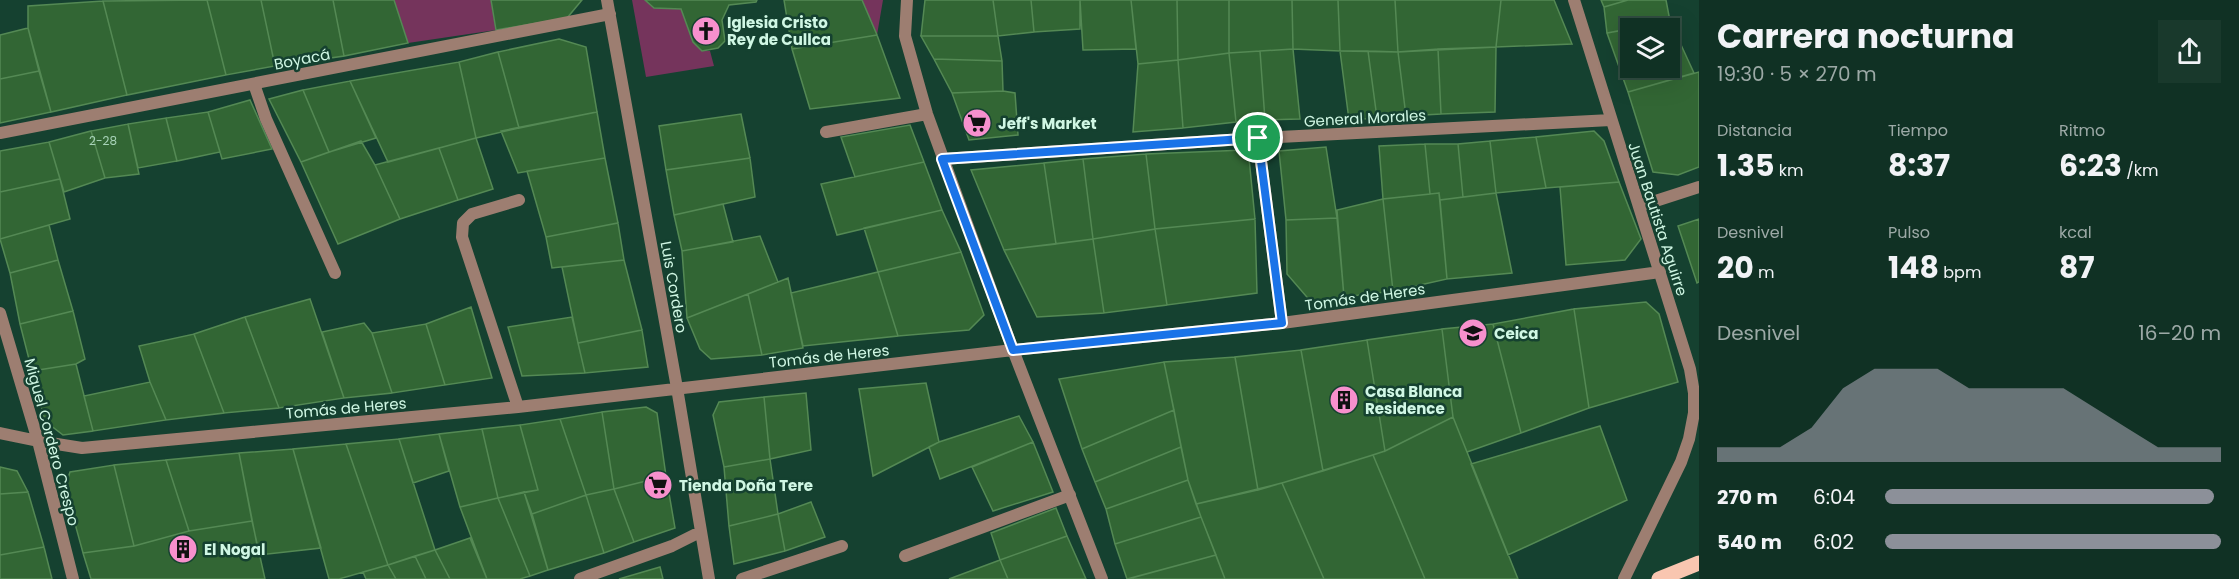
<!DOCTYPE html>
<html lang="es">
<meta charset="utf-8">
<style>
:root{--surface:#103124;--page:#19392c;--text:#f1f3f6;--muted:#9ca9a6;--line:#304c41;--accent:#8c9099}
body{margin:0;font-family:Poppins,sans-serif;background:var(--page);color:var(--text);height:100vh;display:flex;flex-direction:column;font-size:22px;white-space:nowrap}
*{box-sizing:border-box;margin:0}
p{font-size:20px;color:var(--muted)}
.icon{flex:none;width:33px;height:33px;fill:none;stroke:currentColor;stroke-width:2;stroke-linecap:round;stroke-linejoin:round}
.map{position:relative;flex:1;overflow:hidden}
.side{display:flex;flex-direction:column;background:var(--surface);width:540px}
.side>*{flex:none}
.tools{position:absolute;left:1620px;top:18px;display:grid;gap:12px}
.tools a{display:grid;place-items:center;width:60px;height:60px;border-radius:0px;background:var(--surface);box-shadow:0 6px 24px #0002,0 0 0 2px var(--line);font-size:30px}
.pin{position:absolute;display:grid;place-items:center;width:51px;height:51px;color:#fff;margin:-26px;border:3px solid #fff;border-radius:50%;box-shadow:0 2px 6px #0007}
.round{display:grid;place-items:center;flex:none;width:63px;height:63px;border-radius:0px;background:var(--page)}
.summary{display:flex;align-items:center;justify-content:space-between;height:102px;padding:0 18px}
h1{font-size:33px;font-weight:700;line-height:45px}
.metrics{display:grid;grid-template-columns:repeat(3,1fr);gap:9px;height:102px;padding:6px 18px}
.metrics div{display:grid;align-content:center}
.metrics b{font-size:30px;font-weight:700}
.metrics small{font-size:16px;font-weight:400}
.metrics p{font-size:16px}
.chart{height:168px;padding:12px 18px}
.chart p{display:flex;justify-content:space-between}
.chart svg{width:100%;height:108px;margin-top:6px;fill:var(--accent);opacity:.7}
ul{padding:0 18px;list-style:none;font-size:20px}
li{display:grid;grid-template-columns:96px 72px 1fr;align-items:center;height:45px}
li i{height:15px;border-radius:8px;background:var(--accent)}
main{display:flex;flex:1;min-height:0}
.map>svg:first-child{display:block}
.green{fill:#75345c}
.building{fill:#326634;stroke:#548954;stroke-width:1.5}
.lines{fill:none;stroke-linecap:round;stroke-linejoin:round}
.minor{stroke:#9d7e71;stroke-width:12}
.primary{stroke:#f9c6b0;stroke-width:15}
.route-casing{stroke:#fff;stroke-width:12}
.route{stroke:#1a73e8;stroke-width:8}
.labels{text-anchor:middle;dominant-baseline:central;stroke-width:5;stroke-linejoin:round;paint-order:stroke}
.number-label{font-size:12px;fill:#a8d3b8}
.poi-label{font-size:15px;font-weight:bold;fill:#d0f7e4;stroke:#154130;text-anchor:start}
.street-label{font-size:15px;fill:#d0f7e4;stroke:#154130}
</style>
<main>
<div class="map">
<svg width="1699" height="579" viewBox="0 0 1699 579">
<rect width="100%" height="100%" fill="#154130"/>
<!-- green -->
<path class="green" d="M394,0H491L496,30L408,43Z
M632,0H645L654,8L681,9L693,42L702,51H710L714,66L646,77Z
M862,0H883L877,35Z"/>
<!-- building -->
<path class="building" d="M207,0H261L275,66L226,75Z
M207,0L226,75L127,95L103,1Z
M261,0H333L344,56L275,66Z
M333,0H394L408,43L344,56Z
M491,0H582L567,18L496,30Z
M645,0H757L756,2L729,5L722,20L725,41L718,48L702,51L693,42L681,9L654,8Z
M784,0H862L877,35L792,49Z
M925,0H993L998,36H921Z
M993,0H1031L1034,32L998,36Z
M1031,0H1080V29L1034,32Z
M1080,0H1131L1136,49L1083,50Z
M1131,0H1177L1178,60L1138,64Z
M1177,0H1229V53L1178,60Z
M1229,0H1292L1293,49L1229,53Z
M1292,0H1338L1340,51L1293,49Z
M1338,0H1395L1398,52L1340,51Z
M1395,0H1501L1496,47L1398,52Z
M1501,0H1554L1572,44L1496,47Z
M1601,0H1628L1604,7Z
M1628,0H1666L1670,21L1607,33L1604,7Z
M103,1L127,95L51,112L28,28V6Z
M1670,21L1694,73L1628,92L1607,33L1630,29V68H1670V28H1632Z
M28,28L39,71L0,79V35Z
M877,35L900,98L810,109L792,49Z
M921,36H998L1002,61L934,59Z
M559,39L586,47L597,112L519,128L498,52Z
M1496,47L1495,112L1441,114L1438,49Z
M1293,49L1300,119L1265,120L1260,51Z
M1438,49L1441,114L1406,116L1398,52Z
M1260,51L1265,120L1236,122L1229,53Z
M1340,51H1368L1377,118L1349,120Z
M1368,51L1398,52L1406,116L1377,118Z
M498,52L519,128L476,138L459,62Z
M1229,53L1236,122L1183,128L1178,60Z
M934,59L1002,61L1003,91L952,93Z
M1178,60L1183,128L1133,132L1138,64Z
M459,62L476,138L388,162L350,81Z
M39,71L51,112L0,123V79Z
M1699,72V167L1678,175L1653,172L1628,92Z
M350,81L376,138L329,152L303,90Z
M303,90L329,152L301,162L269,99Z
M1003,91L1015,93L1018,135L969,140L952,93Z
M250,100L272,149L222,159L208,112Z
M208,112L220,152L177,161L166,118Z
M597,112L605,158L518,173L501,131Z
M741,114L750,158L666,170L659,126Z
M166,118L177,161L138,168L128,124Z
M128,124L139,174L105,178L91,131Z
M910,125L924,162L855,177L841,137Z
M91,131L105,178L64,192L49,142Z
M1594,131L1604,141L1619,182L1546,188L1536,137Z
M1536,137L1546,188L1496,193L1490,141Z
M476,138L493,189L458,200L439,148Z
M361,141L375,165L400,219L338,244L301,162Z
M1490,141L1496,193L1463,197L1458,144Z
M49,142L60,179L0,192V151Z
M1425,144L1430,194L1383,199L1379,146Z
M1425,144H1458L1463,197L1440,200L1439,193L1430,194Z
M1326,147L1337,218L1286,220L1279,151Z
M439,148L458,200L400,219L375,165Z
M1245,150L1249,158L1255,219L1155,229L1146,154Z
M1146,154L1155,229L1093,239L1083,159Z
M605,158L618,223L546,237L527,171Z
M750,158L755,197L674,215L666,170Z
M1083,159L1093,239L1056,244L1044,163Z
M924,162L942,210L837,235L821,184Z
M1044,163L1056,244L1004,250L971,170Z
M60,179L70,219L0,239V192Z
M1619,182L1641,239L1625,260L1566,265L1560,187Z
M1439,193L1447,279L1393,291L1383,199Z
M1496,193L1512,273L1447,279L1440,200Z
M1383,199L1393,291L1344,297L1337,210Z
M723,204L733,242L682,251L674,215Z
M942,210L961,252L878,272L864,228Z
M1337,218L1344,297L1312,303L1287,274L1286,220Z
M1255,219L1257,293L1167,305L1155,229Z
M1699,219V282L1697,283L1678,226Z
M618,223L624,260L552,268L546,237Z
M49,225L58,260L10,273L0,239Z
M1155,229L1167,305L1104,313L1093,239Z
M760,236L778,282L687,318L682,251Z
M1093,239L1104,313L1037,317L1004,250Z
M961,252L984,315L969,330L898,336L878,272Z
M58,260L73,311L20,324L10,273Z
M624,260L642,330L578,343L562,267Z
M878,272L898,336L803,346L791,293Z
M788,278L803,348L762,355L748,294Z
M748,294L762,355L711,359L700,349L687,318Z
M310,299L344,398L279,408L245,317Z
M1646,302L1659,314L1678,382L1589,408L1574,309Z
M471,307L492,378L445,385L426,324Z
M1574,309L1589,408L1521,433L1493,324Z
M73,311L85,359L76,364L32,371L20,324Z
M245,317L279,408L224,413L194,334Z
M572,317L585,373L522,376L508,327Z
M364,323L372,333L392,393L344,398L322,332Z
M426,324L445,385L392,393L372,333Z
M1493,324L1521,433L1467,452L1453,417L1442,329Z
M1442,329L1453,417L1385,451L1367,340Z
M642,330L648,367L585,373L578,343Z
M194,334L224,413L166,420L150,382L139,346Z
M1367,340L1385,451L1323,471L1301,350Z
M1301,350L1323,471L1258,490L1235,357Z
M1235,357L1258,490L1196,504L1188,480L1164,362Z
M1164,362L1174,410L1082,449L1059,379Z
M76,364L93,431L63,435L45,421L32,371Z
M150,382L166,420L93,431L84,396Z
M926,383L939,442L873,476L859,389Z
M806,393L811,450L770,459L764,397Z
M764,397L770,459L724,467L713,415L719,402Z
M646,407L657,413L666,476L614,489L602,412Z
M1174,410L1181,447L1095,482L1082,449Z
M602,412L614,489L586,495L560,419Z
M1019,416L1033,442L940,479L929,447L939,442Z
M1453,417L1467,452L1518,579H1425L1373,455L1385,451Z
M560,419L586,495L532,514L524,492L538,490L520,425Z
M520,425L538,490L498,498L482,429Z
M1600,426L1627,500L1508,555L1471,464Z
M482,429L498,498L460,507L439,434Z
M439,434L449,471L413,483L399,439Z
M399,439L435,550L388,565L346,444Z
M1033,442L1053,492L993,511L972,467Z
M346,444L388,565L339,579H329L293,449Z
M1181,447L1188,480L1106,509L1095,482Z
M293,449L321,548L259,555L239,453Z
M239,453L252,521L189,531L166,460Z
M1373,455L1425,579H1324L1282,483Z
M770,459L778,514L729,526L724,467Z
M166,460L189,531L134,546L114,465Z
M114,465L134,546L83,553L65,487L70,472Z
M0,467L17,471L28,492L0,494Z
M666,476L675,528L634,542L614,489Z
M1188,480L1201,517L1115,544L1106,509Z
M1282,483L1324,579H1225L1196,504Z
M614,489L634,542L604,553L586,495Z
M28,492L44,547L0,555V494Z
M524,492L548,570L530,576L498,498Z
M586,495L604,553L548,570L532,514Z
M498,498L530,576L520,579H487L460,507Z
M811,502L825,537L785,551L778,514Z
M1056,508L1067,536L1000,560L991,533Z
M778,514L785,551L734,564L729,526Z
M1201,517L1216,555L1127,579L1115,544Z
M252,521L265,579H91L83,553L134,546L189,531Z
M1067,536L1086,579H1008L1000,560Z
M470,538L487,579H450L435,550Z
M44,547L52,579H0V555Z
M435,550L450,579H426L415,556Z
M1216,555L1225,579H1128Z
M415,556L426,579H396L388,565Z
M1000,560L1008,579H949Z
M388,565L396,579H366L363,572Z
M660,567L663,579H619Z"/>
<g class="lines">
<!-- minor -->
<path class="minor" d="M607,0L677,388L709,579
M907,0L905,36L927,114L1013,350L1102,579
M1574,0C1612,123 1652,246 1690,369L1694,393V413L1689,439L1681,462L1624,579
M254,84L266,119L335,273
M826,132L927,114
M0,133L610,14
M1258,138L1282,323
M942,159L1258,138L1611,120
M1640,206L1699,187
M0,313L38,441L73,579
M518,407L462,237L463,223L472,214L519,200
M0,433L38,441L82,448L518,407L1013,350L1282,323L1660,272
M905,556L1070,495
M580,579L672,546L700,532
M742,579L842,546"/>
<!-- primary -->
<path class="primary" d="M1659,579L1699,563"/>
</g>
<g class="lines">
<!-- route casing -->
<g class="route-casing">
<path id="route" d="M1258,138L1282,323L1013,350L942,159Z"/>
</g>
<!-- route -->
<use href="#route" class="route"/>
</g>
<!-- icons -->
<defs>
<g id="church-disc" transform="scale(1.5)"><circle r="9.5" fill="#f790cd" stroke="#154130"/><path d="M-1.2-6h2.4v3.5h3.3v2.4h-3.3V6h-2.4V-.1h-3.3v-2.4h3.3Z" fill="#111"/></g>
<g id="supermarket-disc" transform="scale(1.5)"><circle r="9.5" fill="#f790cd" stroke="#154130"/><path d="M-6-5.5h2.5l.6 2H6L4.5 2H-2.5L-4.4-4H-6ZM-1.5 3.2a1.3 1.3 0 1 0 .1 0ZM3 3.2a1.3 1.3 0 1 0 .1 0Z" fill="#111"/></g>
<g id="school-disc" transform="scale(1.5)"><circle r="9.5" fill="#f790cd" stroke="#154130"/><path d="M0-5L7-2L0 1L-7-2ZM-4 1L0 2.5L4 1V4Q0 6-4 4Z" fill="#111"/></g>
<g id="building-disc" transform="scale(1.5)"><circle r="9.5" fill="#f790cd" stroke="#154130"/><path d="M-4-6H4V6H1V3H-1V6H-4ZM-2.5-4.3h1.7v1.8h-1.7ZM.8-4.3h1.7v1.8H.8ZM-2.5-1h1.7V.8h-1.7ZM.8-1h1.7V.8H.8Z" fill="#111"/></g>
</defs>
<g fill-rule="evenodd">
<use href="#church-disc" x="706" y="31"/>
<use href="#supermarket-disc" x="977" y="123"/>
<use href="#school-disc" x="1473" y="333"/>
<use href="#building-disc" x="1344" y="400"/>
<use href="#supermarket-disc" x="658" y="485"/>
<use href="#building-disc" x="183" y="549"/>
</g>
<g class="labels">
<!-- number labels -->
<g class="number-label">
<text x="103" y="140">2-28</text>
</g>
<!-- poi labels -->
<g class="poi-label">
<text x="727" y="22">Iglesia Cristo<tspan x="727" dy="17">Rey de Cullca</tspan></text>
<text x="998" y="123">Jeff's Market</text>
<text x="1494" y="333">Ceica</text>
<text x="1365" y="391">Casa Blanca<tspan x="1365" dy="17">Residence</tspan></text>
<text x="679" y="485">Tienda Doña Tere</text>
<text x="204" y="549">El Nogal</text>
</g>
<!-- street labels -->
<g class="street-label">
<text transform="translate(302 59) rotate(-11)">Boyacá</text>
<text transform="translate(1365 118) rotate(-3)">General Morales</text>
<text transform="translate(1658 219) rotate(72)">Juan Bautista Aguirre</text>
<text transform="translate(674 287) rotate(80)">Luis Cordero</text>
<text transform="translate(1365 297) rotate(-8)">Tomás de Heres</text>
<text transform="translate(829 356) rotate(-6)">Tomás de Heres</text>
<text transform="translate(346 408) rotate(-5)">Tomás de Heres</text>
<text transform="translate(52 442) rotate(75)">Miguel Cordero Crespo</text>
</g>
</g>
</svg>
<div class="tools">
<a><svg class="icon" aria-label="layers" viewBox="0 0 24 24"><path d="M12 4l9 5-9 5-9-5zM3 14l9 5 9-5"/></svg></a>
</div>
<div class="pin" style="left:1258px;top:138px;background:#1e9e55"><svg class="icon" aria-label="arrive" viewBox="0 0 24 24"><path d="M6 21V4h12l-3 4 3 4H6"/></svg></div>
</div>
<section class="side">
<div class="summary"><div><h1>Carrera nocturna</h1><p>19:30 · 5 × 270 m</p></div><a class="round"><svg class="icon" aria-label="share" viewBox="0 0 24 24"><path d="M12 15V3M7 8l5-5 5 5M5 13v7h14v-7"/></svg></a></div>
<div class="metrics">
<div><p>Distancia</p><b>1.35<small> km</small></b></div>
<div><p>Tiempo</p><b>8:37</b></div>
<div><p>Ritmo</p><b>6:23<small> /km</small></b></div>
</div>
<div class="metrics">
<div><p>Desnivel</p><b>20<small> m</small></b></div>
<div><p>Pulso</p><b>148<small> bpm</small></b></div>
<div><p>kcal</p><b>87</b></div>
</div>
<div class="chart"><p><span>Desnivel</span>16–20 m</p>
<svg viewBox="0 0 160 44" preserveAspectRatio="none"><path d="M0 44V38L10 38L20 38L30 30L40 14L50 6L60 6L70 6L80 14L90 14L100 14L110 14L120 22L130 30L140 38L150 38L160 38V44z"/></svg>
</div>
<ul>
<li><b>270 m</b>6:04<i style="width:98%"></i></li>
<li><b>540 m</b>6:02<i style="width:100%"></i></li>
</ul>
</section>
</main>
